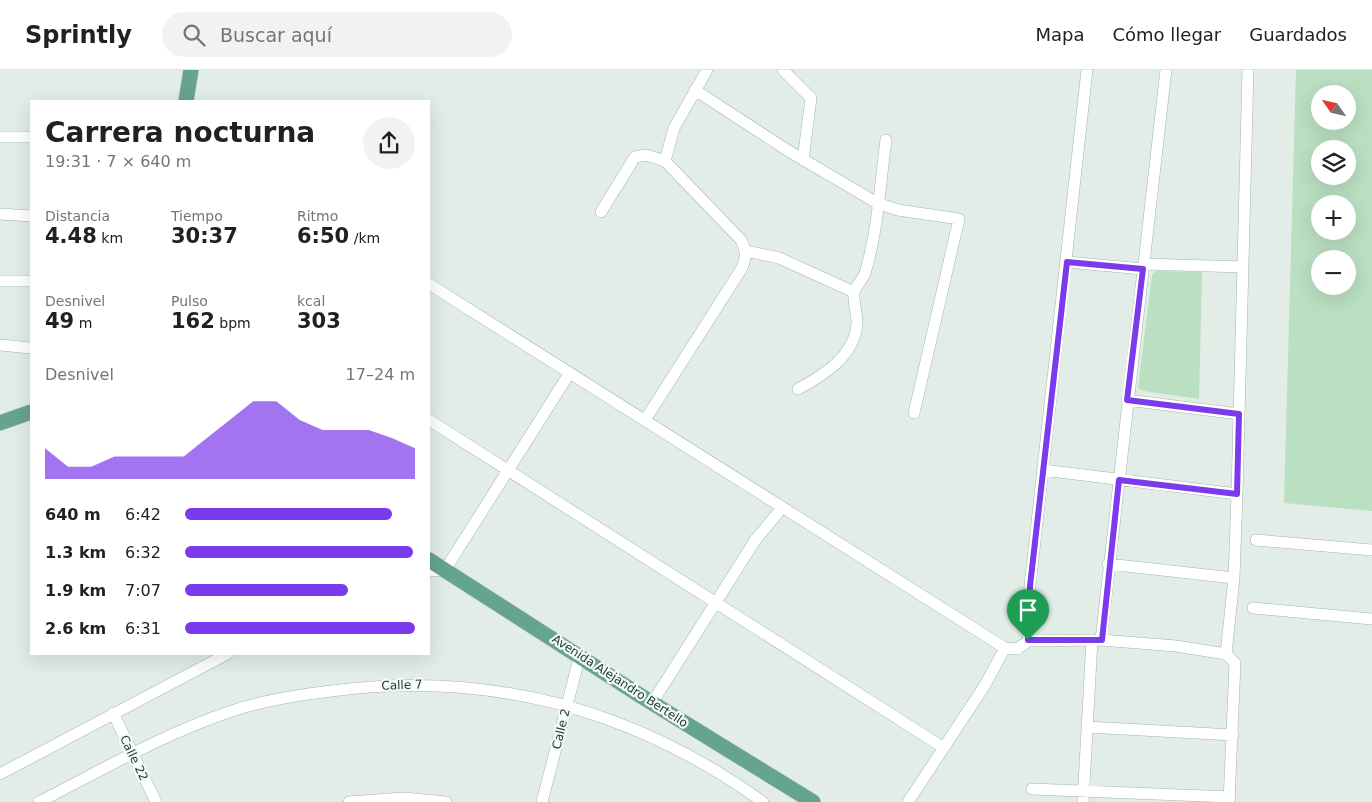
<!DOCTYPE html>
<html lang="es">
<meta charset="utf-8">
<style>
:root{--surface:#fff;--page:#f2f2f2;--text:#202124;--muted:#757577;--line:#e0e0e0;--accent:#7c3aed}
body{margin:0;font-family:"DejaVu Sans",sans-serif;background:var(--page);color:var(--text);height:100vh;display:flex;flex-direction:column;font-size:19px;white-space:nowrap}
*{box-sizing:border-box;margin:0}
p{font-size:16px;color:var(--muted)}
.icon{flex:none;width:28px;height:28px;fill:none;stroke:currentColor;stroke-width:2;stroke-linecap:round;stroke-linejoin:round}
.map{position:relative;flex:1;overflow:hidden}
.side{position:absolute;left:30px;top:30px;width:400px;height:555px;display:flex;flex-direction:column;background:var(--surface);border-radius:0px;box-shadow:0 5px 20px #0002}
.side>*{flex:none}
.needle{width:32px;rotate:304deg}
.buttons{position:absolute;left:1311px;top:15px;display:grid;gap:10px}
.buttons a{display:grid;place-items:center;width:45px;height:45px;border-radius:50%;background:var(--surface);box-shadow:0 5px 20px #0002;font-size:25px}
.pin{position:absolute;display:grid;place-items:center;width:42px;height:42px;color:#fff;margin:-51px -21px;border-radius:50% 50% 50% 0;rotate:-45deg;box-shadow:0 0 5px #0007}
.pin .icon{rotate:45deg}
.round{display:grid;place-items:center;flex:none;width:52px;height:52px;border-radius:26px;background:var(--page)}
.summary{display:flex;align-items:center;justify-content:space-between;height:85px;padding:0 15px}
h1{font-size:28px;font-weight:800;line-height:38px}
.metrics{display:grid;grid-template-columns:repeat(3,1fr);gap:8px;height:85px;padding:5px 15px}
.metrics div{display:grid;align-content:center}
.metrics b{font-size:21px;font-weight:800}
.metrics small{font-size:14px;font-weight:400}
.metrics p{font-size:14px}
.chart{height:140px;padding:10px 15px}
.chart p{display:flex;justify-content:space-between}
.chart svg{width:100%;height:90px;margin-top:5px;fill:var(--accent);opacity:.7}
ul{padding:0 15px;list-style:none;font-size:16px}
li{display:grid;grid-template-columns:80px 60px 1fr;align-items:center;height:38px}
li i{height:12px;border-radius:6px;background:var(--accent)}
header{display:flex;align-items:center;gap:30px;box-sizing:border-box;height:70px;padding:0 25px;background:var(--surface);border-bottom:1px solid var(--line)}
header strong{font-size:24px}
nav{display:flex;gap:28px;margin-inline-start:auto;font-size:18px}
.search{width:350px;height:45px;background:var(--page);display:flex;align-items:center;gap:12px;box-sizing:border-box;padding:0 18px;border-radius:28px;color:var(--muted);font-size:19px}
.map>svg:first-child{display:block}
.green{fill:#badfc1;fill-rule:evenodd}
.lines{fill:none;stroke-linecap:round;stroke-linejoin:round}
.minor-casing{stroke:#a4b5ae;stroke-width:12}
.major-casing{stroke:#c1c9c6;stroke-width:16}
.minor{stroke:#fff;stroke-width:11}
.major{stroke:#65a48e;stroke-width:15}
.route-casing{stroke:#fff;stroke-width:10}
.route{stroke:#7c3aed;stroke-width:6}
.labels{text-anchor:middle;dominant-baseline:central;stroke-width:4.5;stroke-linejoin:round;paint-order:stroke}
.street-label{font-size:12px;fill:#213f34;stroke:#f3f9f5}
</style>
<header>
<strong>Sprintly</strong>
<div class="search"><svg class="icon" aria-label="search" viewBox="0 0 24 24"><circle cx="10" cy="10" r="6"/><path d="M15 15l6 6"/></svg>Buscar aquí</div>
<nav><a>Mapa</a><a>Cómo llegar</a><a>Guardados</a></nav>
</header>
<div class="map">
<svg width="1372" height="732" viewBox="0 0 1372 732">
<rect width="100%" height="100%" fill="#e2ede7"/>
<!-- green -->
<path class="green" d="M1296,0H1372V441L1284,433ZM1320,24H1348V51H1320ZM1320,79H1348V106H1320ZM1320,134H1348V161H1320ZM1320,189H1348V216H1320Z
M1155,201L1202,202L1199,329L1143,321L1138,318L1152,205Z"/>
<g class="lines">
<!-- minor casing -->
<g class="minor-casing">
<path id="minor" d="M783,0L811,28L803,90
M695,20L787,80L877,133L898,140L959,149L914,343
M0,67H31
M601,142L635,87L646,85L665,91
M0,144L31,146
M746,181L779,188L854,222
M1067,192L1143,199
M1144,194L1243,197
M0,211H31
M429,214L1005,578L1017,579L1028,571L1101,570L1176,576L1226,584L1235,593L1229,732
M0,275L31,278
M798,319C824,305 855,286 857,253C857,243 853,232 854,223C855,216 863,210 865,203C878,161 880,114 886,70
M1127,330L1239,344
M429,350L944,678
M645,350L742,198C746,187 747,181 741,170L665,91L674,58L707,0
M1043,400L1237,424
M1256,470L1372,480
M1108,494L1234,508
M429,501L445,500L569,304
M1253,538L1372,549
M1101,570L1166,0
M1028,571L1030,516L1087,0
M1226,584L1234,508L1237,424L1248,0
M652,633L756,469L782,438
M113,643L156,732
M1087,657L1233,665
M0,704L227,584
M1032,719L1230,727
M39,732C102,700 165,663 232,641C264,630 298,625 331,621C490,600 633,639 763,732
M349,732L403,728L446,732
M542,732L580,585
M908,732L985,615L1005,578
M1083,732L1092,570"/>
</g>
<!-- major casing -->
<g class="major-casing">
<path id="major" d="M186,31L191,0
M0,353L31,342
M429,490L641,626L813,732"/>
</g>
<!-- minor -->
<use href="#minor" class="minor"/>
<!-- major -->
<use href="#major" class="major"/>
</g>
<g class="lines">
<!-- route casing -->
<g class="route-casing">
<path id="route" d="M1067,192L1143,199L1127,330L1239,344L1237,424L1119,410L1102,570H1028L1030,516Z"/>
</g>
<!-- route -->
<use href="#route" class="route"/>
</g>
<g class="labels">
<!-- street labels -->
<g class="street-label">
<text transform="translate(620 611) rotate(33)">Avenida Alejandro Bertello</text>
<text transform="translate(402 615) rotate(-2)">Calle 7</text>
<text transform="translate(561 659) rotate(-76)">Calle 2</text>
<text transform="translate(134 688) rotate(64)">Calle 22</text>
</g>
</g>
</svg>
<div class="buttons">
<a><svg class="needle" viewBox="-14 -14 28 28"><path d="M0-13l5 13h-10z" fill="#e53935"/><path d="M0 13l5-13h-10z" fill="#757577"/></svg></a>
<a><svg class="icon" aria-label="layers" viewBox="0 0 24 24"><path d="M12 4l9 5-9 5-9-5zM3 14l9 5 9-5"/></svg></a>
<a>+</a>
<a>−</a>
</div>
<div class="pin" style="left:1028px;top:570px;background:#1e9e55"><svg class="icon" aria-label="arrive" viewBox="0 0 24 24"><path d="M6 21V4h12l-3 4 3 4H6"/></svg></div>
<section class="side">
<div class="summary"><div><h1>Carrera nocturna</h1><p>19:31 · 7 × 640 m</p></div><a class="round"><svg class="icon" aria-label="share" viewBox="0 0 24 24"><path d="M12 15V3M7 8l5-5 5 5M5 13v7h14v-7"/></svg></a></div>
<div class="metrics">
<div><p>Distancia</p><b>4.48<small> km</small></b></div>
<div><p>Tiempo</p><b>30:37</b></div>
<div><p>Ritmo</p><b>6:50<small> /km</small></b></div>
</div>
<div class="metrics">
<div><p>Desnivel</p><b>49<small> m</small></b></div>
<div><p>Pulso</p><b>162<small> bpm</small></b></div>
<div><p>kcal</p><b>303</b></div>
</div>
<div class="chart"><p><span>Desnivel</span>17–24 m</p>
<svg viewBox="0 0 160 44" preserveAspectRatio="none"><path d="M0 44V29L10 38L20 38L30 33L40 33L50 33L60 33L70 24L80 15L90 6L100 6L110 15L120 20L130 20L140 20L150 24L160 29V44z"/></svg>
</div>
<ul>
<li><b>640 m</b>6:42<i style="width:90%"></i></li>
<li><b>1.3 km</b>6:32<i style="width:99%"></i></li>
<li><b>1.9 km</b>7:07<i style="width:71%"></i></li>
<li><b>2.6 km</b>6:31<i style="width:100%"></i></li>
</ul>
</section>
</div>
